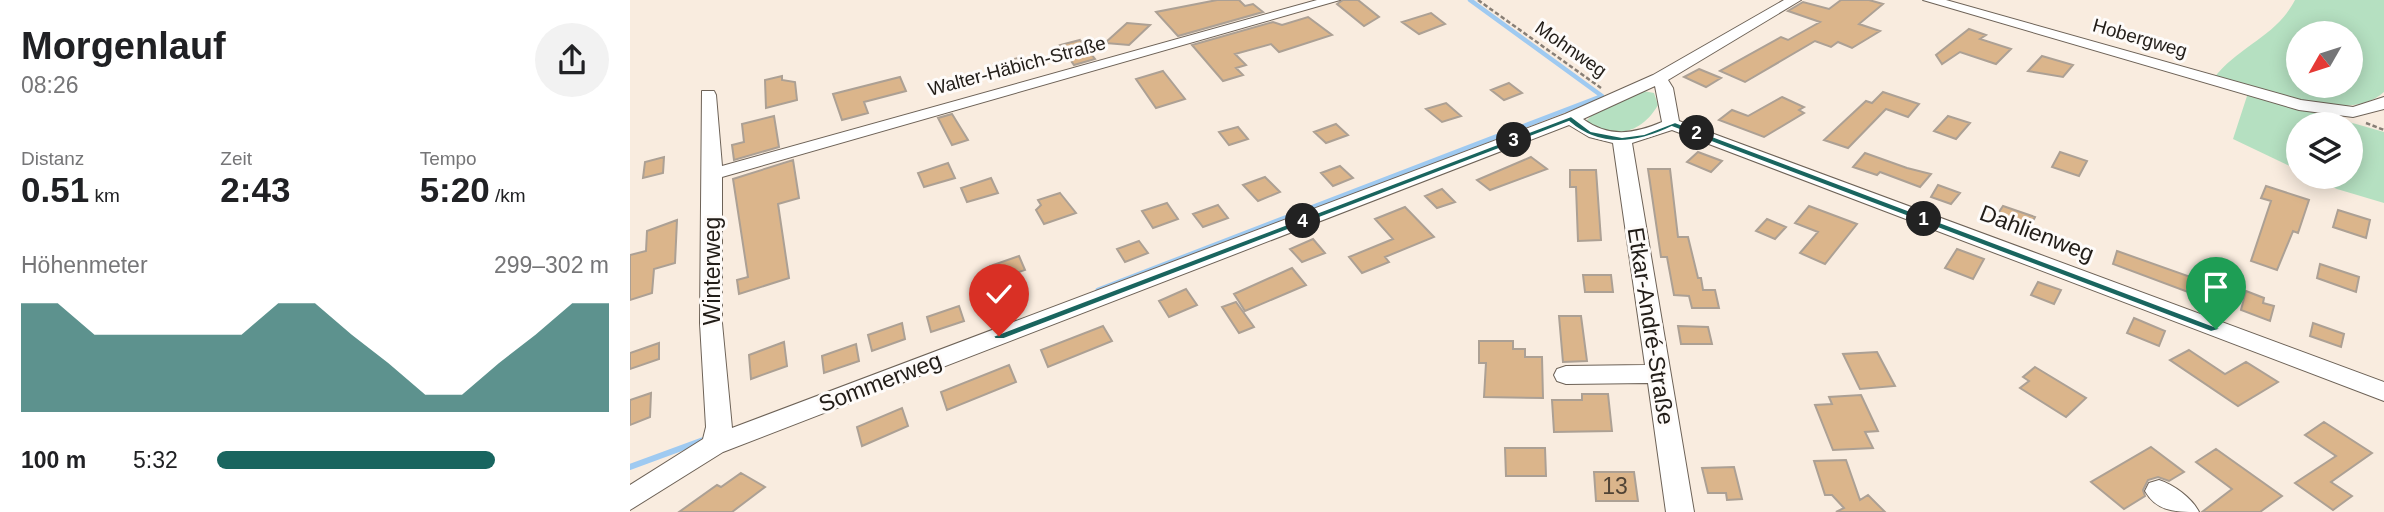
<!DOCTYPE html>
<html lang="de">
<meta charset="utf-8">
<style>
:root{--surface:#fff;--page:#f2f2f2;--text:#202124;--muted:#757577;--accent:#19655f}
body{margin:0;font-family:Arial,sans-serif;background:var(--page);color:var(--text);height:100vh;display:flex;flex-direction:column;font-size:26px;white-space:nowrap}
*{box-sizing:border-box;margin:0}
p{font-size:23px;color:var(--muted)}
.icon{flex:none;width:38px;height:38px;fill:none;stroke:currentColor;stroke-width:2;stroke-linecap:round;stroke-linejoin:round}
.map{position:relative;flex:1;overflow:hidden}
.sheet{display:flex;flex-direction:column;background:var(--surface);width:630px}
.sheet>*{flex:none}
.needle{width:46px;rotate:231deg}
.controls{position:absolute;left:1656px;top:21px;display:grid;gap:14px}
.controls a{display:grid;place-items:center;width:77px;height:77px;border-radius:50%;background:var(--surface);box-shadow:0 4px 18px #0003;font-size:35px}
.pin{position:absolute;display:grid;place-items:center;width:60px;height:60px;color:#fff;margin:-72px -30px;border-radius:50% 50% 50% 0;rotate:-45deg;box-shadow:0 0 7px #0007}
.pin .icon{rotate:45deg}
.km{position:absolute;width:35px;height:35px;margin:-18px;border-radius:50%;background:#222;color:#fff;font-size:19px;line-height:35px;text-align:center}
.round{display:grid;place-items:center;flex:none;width:74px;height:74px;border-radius:37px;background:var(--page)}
.overview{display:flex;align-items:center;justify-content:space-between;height:119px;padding:0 21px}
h1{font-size:38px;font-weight:600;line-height:52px}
.metrics{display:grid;grid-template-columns:repeat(3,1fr);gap:10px;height:119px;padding:7px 21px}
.metrics div{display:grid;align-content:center}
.metrics b{font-size:35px;font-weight:600}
.metrics small{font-size:19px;font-weight:400}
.metrics p{font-size:19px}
.chart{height:196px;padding:14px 21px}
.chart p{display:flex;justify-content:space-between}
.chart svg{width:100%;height:126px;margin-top:7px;fill:var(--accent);opacity:.7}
ul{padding:0 21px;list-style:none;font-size:23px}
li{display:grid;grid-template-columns:112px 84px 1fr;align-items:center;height:52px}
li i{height:18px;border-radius:9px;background:var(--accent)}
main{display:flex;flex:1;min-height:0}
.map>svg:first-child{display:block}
.green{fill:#b5e0c1;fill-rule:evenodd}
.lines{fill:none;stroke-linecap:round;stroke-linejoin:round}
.stream-far2{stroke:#9fcaf1;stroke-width:4.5}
.stream-far1{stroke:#9fcaf1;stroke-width:5}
.stream{stroke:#9fcaf1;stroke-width:6}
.building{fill:#dbb58b;stroke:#aca094;stroke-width:2}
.minor-casing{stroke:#6d6257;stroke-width:2}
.path{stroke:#887f76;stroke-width:2.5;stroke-dasharray:4.5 2.5;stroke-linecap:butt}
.minor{fill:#fff;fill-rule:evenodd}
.route{fill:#19655f;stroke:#fff;stroke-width:2}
.labels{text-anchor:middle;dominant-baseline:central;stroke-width:6;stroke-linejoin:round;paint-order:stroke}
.far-street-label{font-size:19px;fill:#221d18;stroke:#fefbf9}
.street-label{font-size:23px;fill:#221d18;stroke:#fefbf9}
.near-number-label{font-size:23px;fill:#504335}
</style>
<main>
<section class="sheet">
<div class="overview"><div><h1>Morgenlauf</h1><p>08:26</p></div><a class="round"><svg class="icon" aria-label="share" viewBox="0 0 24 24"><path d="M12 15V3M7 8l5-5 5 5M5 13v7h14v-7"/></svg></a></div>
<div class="metrics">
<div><p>Distanz</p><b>0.51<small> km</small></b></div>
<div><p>Zeit</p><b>2:43</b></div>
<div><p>Tempo</p><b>5:20<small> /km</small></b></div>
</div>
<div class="chart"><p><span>Höhenmeter</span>299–302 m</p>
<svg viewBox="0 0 160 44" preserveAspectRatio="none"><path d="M0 44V6L10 6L20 17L30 17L40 17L50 17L60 17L70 6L80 6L90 17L100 27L110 38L120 38L130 27L140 17L150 6L160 6V44z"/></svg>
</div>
<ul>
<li><b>100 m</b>5:32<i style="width:71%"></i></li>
</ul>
</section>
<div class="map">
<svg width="1754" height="512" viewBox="0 0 1754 512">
<rect width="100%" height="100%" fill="#f9ecdf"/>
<!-- green -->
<path class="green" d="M1665,0H1754V92C1717,126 1627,89 1584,78C1608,46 1646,37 1665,0ZM1668,33H1720V86H1668Z
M1013,91L1024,93L1028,105C1011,134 986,138 958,125L957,120L962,115Z
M1618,93L1754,132V203L1707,189L1681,177H1720V124H1668V170L1603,139Z"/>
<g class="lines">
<!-- stream-far2 -->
<path class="stream-far2" d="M840,0L972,96L868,136"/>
<!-- stream-far1 -->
<path class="stream-far1" d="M468,290L873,134"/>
<!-- stream -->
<path class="stream" d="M0,467L76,439"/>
</g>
<!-- building -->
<path class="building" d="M587,0H609L615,6L623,4L633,12L548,36L526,12Z
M713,0H728L749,17L734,26L707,4Z
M1211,0H1239L1253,4L1229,24L1250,31L1222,48L1208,42L1201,47L1185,41L1115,82L1090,71L1151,37L1158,40L1190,22L1158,11L1173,2L1199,9Z
M801,13L815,24L789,34L772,22Z
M678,17L702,35L649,52L641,44L605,54L616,65L606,68L613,75L593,81L562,45L643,22L652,25Z
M497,23L520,25L499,45L475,43Z
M1339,29L1356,35L1350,39L1381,49L1366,64L1330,52L1312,64L1306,55Z
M450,40L465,59L444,65L430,45Z
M1412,56L1443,65L1433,77L1398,71Z
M388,58L395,70L372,77L364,64Z
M1069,69L1091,78L1076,87L1054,77Z
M533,71L555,99L526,108L506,79Z
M152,76V80L165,82L167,100L136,108L135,80Z
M270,77L276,91L234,102L238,113L212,120L203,94Z
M879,83L892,93L874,100L861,90Z
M1253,92L1289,104L1278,117L1256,109L1218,148L1194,140L1236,101L1242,103Z
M1152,97L1174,107L1169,110L1174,113L1134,137L1089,120L1102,110L1118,116Z
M816,103L831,116L812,122L796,109Z
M322,114L338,140L322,145L308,118Z
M144,116L149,147L104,160L102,145L114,142L112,124Z
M1318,116L1340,123L1326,139L1304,131Z
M706,124L718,135L696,143L684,132Z
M608,127L618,139L599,145L589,132Z
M1068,152L1092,161L1081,172L1057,162Z
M1430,152L1457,161L1449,176L1422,167Z
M1235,153L1277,168L1301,174L1290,187L1250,172L1247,175L1223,167Z
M34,157L33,173L13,178L15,162Z
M901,157L917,169L860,190L847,180Z
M163,160L169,198L148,204L159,278L109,294L107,280L118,277L103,179Z
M318,163L325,178L294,187L288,173Z
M710,166L723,178L703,186L691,173Z
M1018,169H1040L1048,237H1058L1068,278H1071L1073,290H1085L1089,308H1062L1059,296L1044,295L1037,257H1031Z
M940,170H966L971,240L948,241L946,187H940Z
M635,177L650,192L628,201L613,185Z
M361,178L368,193L337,202L331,188Z
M1308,185L1330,193L1321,204L1301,197Z
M1636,186L1679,200L1668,233L1663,231L1647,270L1621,261L1641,201L1631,198Z
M812,189L825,202L807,208L795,196Z
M430,193L446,213L414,224L406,210L411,205L408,200Z
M537,203L548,219L523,228L512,211Z
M588,205L598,218L573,227L563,214Z
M1179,206L1227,224L1195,264L1170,253L1188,232L1165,223Z
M1373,206L1405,217L1398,230L1365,218Z
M775,207L804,237L755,257L759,262L732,273L719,257L763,239L745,219Z
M1708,210L1740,220L1736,238L1703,227Z
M1137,219L1156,227L1145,239L1126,231Z
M47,220L45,263L24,269L22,293L0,300V255L16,251L17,231Z
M683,239L695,253L672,262L660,249Z
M509,241L518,253L495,262L487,249Z
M1327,249L1354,259L1343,279L1315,268Z
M1487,251L1572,281L1566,295L1483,264Z
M389,256L395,270L365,280L360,266Z
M1690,264L1729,277L1726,292L1687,278Z
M662,268L676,285L615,311L604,294Z
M953,275H981L983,292H955Z
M1408,282L1431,290L1424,304L1401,295Z
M556,289L567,305L539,317L529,301Z
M1616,291L1634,298L1633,303L1644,306L1640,321L1611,310Z
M606,302L624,327L609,333L592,307Z
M329,306L334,321L301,332L297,317Z
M929,316H951L957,361L933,362Z
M1504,318L1535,331L1529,346L1497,333Z
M272,323L275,339L242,351L238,335Z
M1683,323L1714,334L1711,347L1680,336Z
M473,326L482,341L418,367L411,350Z
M1048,326L1078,327L1082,344H1051Z
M849,341H883V349H895V357H912L913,398L854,397L856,363H849Z
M154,342L157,366L121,379L119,355Z
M29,343V359L0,369V353Z
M226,344L229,361L194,373L192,356Z
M1559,350L1595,374L1616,362L1648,382L1608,406L1540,360Z
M1247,352L1265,386L1230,389L1213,354Z
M379,365L386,382L317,410L311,392Z
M1405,367L1456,398L1436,417L1390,388L1399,381L1393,377Z
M21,393L20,417L0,425V400Z
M952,394H978L982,431L924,432L922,400H952Z
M1231,395L1248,431L1235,432L1243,448L1203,450L1185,405L1202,404L1199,397Z
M272,408L278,426L232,446L227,427Z
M1694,422L1742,453L1701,482L1722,496L1703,510L1665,483L1706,456L1675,435Z
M1521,447L1554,472L1539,481L1528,477L1518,480L1513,490L1515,496L1494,509L1461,482Z
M875,448H915L916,476H876Z
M1586,449L1652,496L1630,512H1572L1602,489L1566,462Z
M1216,460L1230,500L1238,495L1255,512H1206L1214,508L1202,495H1195L1184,461Z
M1104,467L1112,499L1097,500L1096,493H1078L1072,468Z
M964,472H1004L1008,501H966Z
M111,473L135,487L102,512H49L87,485L91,487Z"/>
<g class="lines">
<!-- minor casing -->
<g class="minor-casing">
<path id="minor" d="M687,0H710L92,177V323L102,428L935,114L1023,75L1154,0H1171L1038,80L1043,88L1049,121L1754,382V401L1042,130L1002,143L1064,512H1036L1018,383L936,384L927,381L924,375L927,369L936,366L1015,365L983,143L959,137L939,125L93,452L0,510V485L73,439L76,427L70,323L72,91H84L86,95L92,166ZM1025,86L1032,122C1004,134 979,138 953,119Z
M1293,0H1316L1671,100L1723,107L1754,97V109L1723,117L1669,110Z
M1529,480C1544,485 1562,498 1569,512C1546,512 1527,512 1515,491L1519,483Z"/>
</g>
<!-- path -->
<path class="path" d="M848,0L971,88
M1736,123L1754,130"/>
<!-- minor -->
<use href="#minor" class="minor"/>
</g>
<!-- route -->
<path class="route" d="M941,116L961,131L992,137L1014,134L1045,122L1592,329L1581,332L1042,127C1007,144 970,149 939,122L374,339H365L363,336Z"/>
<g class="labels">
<!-- far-street labels -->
<g class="far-street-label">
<text transform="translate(1510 38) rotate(16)">Hobergweg</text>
<text transform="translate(941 49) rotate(35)">Mohnweg</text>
<text transform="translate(387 66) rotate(-15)">Walter-Häbich-Straße</text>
</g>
<!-- street labels -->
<g class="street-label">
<text transform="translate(1407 233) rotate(21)">Dahlienweg</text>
<text transform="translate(82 271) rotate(-90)">Winterweg</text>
<text transform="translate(1021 326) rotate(81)">Etkar-André-Straße</text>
<text transform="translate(250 382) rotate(-21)">Sommerweg</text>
</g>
<!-- near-number labels -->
<g class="near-number-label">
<text x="985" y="486">13</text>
</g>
</g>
</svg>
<div class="controls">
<a><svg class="needle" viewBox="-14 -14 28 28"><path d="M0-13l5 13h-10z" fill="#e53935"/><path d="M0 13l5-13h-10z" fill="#757577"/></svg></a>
<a><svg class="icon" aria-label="layers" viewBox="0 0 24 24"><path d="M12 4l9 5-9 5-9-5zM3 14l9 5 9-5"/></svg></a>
</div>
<div class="pin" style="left:1586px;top:329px;background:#1e9e55"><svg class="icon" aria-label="arrive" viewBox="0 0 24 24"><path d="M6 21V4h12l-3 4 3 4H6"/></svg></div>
<div class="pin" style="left:369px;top:336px;background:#d93025"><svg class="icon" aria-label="check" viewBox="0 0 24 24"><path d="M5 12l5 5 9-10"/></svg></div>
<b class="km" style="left:1294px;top:219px">1</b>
<b class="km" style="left:1067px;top:133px">2</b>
<b class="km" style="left:884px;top:140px">3</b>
<b class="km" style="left:673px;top:221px">4</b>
</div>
</main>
